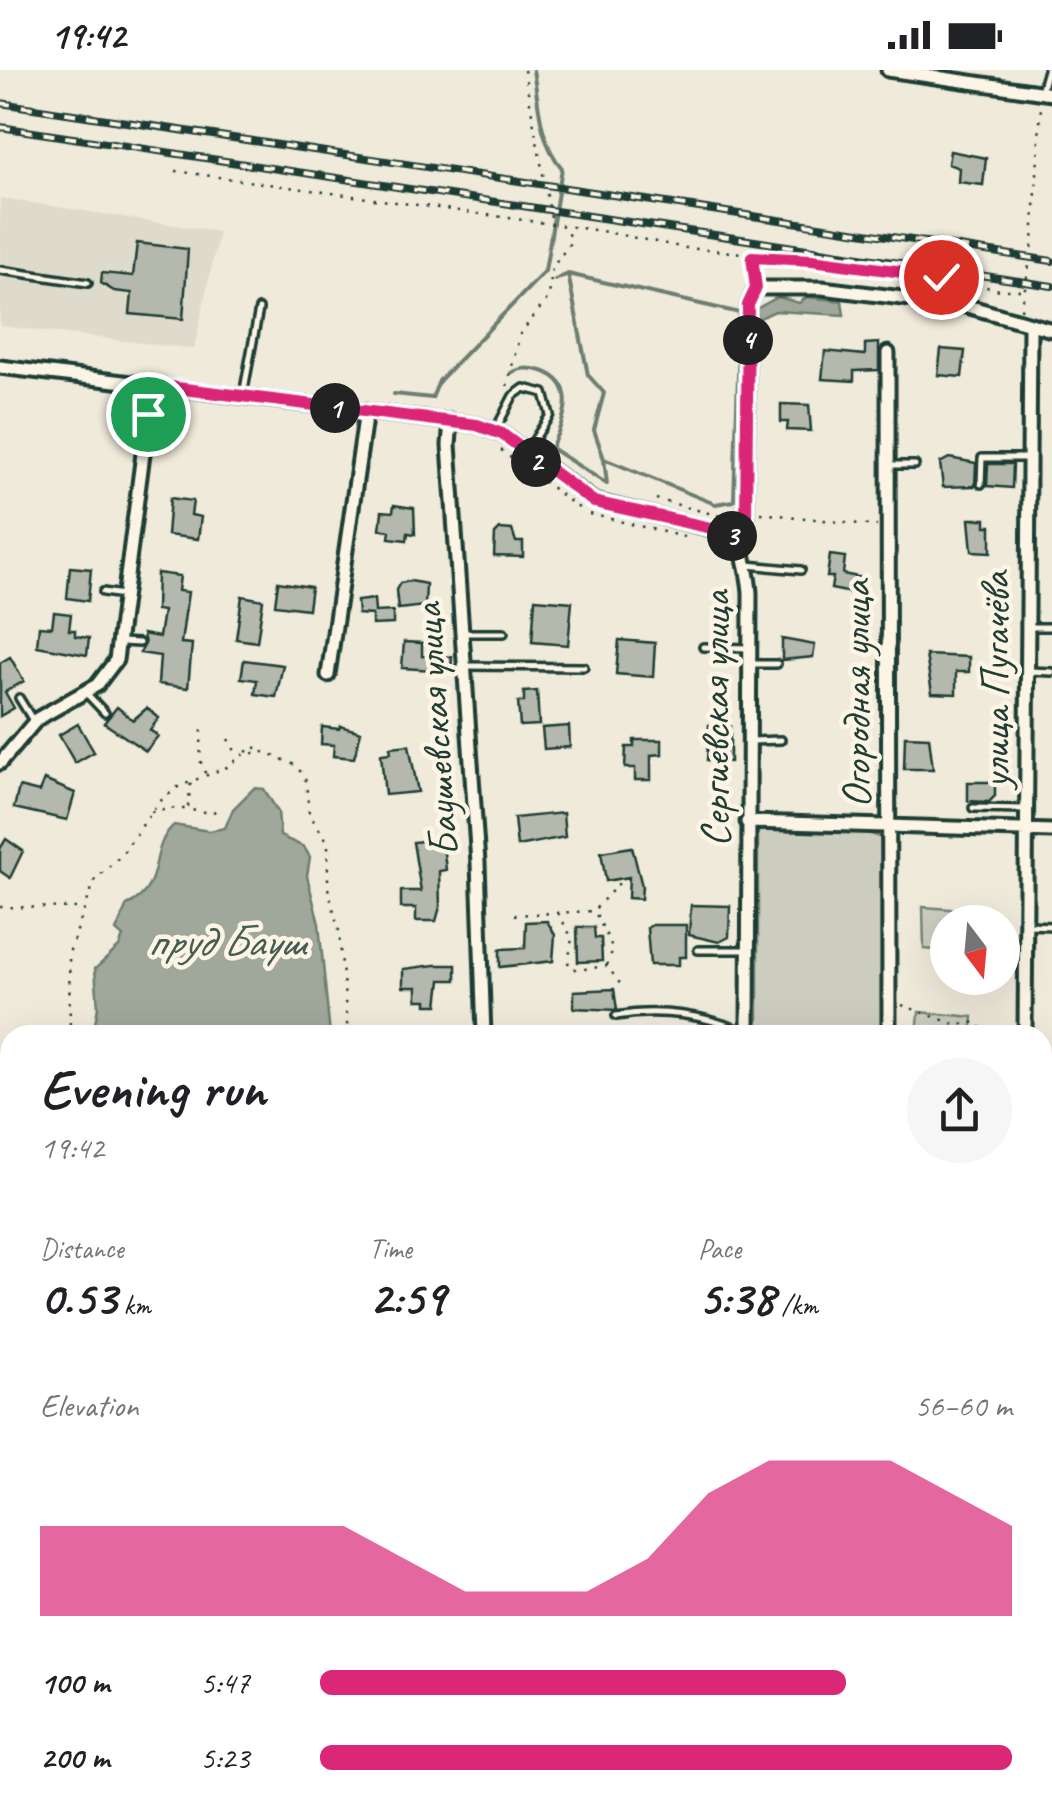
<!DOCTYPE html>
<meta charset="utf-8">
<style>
:root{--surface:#fff;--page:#f6f6f6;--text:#202124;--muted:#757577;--accent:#db2777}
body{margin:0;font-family:Caveat,sans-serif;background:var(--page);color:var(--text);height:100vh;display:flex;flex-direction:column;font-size:38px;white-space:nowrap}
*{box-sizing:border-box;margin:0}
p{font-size:32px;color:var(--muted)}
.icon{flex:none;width:55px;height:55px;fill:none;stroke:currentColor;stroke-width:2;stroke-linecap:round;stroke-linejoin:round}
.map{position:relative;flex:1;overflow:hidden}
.drawer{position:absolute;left:0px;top:955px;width:1052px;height:792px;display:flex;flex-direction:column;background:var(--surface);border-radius:30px 30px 0 0;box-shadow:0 10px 40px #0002}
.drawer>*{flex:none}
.needle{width:65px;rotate:164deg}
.fabs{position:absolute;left:930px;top:835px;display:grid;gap:20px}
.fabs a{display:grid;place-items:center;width:90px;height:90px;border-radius:50%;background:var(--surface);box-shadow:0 10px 40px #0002;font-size:50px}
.pin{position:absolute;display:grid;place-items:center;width:85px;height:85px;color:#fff;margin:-42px;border:5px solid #fff;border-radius:50%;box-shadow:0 2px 10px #0007}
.km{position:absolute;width:50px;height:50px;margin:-25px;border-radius:50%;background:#222;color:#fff;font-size:28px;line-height:50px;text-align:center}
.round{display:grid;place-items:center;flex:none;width:105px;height:105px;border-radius:52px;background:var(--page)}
.summary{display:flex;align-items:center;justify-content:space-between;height:170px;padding:0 40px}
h1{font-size:55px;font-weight:600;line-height:75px}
.stats{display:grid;grid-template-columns:repeat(3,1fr);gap:15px;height:170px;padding:10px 40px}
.stats div{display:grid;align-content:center}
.stats b{font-size:50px;font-weight:600}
.stats small{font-size:28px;font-weight:400}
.stats p{font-size:28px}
.chart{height:280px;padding:20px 40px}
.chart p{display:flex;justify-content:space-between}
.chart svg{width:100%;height:180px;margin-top:10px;fill:var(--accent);opacity:.7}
ul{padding:0 40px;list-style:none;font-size:32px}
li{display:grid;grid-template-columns:160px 120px 1fr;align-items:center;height:75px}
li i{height:25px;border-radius:12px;background:var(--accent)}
.status{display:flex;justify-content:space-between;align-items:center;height:70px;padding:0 50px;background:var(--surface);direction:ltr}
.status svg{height:28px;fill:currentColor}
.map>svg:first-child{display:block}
.built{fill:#dedbcc}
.green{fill:#cccdbf;stroke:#76857a;stroke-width:2.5}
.water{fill:#9fa89a;stroke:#6c7d71;stroke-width:2.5}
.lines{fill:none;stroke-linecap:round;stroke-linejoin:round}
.stream{stroke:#6c7d71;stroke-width:4}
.building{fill:#b5b9ad;stroke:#1f3d34;stroke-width:2.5}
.service-casing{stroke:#1f3d34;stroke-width:12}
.minor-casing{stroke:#1f3d34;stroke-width:19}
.path{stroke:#1f3d34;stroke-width:2.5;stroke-dasharray:2.5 8;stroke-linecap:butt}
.service{stroke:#fcf5e5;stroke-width:5}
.minor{stroke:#fcf5e5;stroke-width:11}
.rail-casing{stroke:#1f3d34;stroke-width:8}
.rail{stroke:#fcf5e5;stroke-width:4;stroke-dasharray:11;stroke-linecap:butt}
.route-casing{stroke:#fff;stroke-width:20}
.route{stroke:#db2777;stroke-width:12}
.labels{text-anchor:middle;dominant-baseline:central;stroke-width:9;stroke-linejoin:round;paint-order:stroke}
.street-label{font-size:42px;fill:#1f3d34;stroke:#fcf5e5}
.water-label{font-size:45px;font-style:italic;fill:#455d53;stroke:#fcf5e5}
</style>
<div class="status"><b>19:42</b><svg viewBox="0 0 49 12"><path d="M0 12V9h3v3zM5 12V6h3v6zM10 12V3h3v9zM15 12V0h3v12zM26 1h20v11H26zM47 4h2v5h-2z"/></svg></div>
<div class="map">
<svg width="1052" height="1747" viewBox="0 0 1052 1747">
<rect width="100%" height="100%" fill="#efeada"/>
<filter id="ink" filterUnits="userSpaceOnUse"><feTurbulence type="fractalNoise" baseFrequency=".01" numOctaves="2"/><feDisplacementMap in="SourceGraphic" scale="20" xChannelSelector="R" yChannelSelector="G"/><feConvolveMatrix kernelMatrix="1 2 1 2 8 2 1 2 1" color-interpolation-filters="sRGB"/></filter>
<g filter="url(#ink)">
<!-- built -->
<path class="built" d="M0,128L219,162L194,279L0,256Z"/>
<!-- green -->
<path class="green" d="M758,760L861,761L880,767L884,784L882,965H758Z
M923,837L991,842V852H948L947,881L924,879Z
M919,942L973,947L971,965H917Z
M1052,1573V1747H566L565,1738H1042L1043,1576Z"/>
<!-- water -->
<path class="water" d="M778,227L799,233L807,227L842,231L844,245L775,241L758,249L756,239Z
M254,718L264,719L278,742L280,766L304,777L310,787L307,806L319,854L330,965H93L98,937L95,899L119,877L123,867L116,861L127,835C166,818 147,779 174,755L209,761L225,758L233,739Z"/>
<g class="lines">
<!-- stream -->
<path class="stream" d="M936,0L949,2
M962,4L975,6
M988,8L1034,14
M1048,16H1052
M555,210L568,204L588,305L604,323L594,360L604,389L715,434L734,431L740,243L568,204
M511,303C522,297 530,298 542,301C580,314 564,351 551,378L607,414L604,389
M394,324L432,328L439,311L545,201L562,98C539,72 539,33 533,0
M1042,1558L1052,1557
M852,1738L853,1747"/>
</g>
<!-- building -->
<path class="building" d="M950,81L986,88L983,115L958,112L959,98L948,94Z
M137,173L188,179L183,249L130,244L132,223L114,221L101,213L102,203L133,206Z
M879,273V300L854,301V311L822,309L825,281L865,285V274Z
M941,279L965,281L962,307L938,305Z
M781,334L809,335L811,361L787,360L788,352H781Z
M949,388L976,393L975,416L943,417L940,393Z
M988,394H1013L1012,418L987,416Z
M170,428L193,431L191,445L201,447L198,469L167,465Z
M394,435L414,438L415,464L408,463L407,470L389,468L390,461L380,459L382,441L393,442Z
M969,449H986V456H991V482L972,481Z
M500,459L512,460L516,472H523V487L494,486L495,464Z
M830,485L845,487L843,504L863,508L861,525L831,519L833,507H827Z
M70,497L91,499L88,531L67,528Z
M157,503L180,506L178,521L188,522L181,573L192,574L188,618L158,614L160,586L140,583L145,574L143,564L159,567L163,541L156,540Z
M411,511L426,514L425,536L398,539L396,520L400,513Z
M278,512L311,517L308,539L275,535Z
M242,526L263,530L257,572L236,569Z
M374,529L375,542L393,541V554L372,555V545L358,544L357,531Z
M535,529L572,532L568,575L532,572Z
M54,542L71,544L69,560H75V566L89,568L87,585L37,576L39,556L52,557Z
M782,569L815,575L813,587L782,590Z
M619,570L655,573L653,607L616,604Z
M404,572L422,573V586L452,587L451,601L402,598Z
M926,585L969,587V602H956V624L932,623Z
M10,587L24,611L5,622L14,638L0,646V593Z
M244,590L283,595L276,627L255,624L257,610L241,608Z
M537,621L539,655L520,656L518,632H524V622Z
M117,637L133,650L147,638L159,648L150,660L158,666L146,681L104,653Z
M78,654L94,682L75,693L59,665Z
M709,655L730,656V692L707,690Z
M340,656L361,662L354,688L333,686L334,675L321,674L322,657L339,659Z
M569,656L570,677L544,679L542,658Z
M905,666L929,667L933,699H904Z
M634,670H662V684L651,685V710H635V698H625L626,677H634Z
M409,675L418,722L385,725L381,684L391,683L390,677Z
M44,710L75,723L67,750L14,738L19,717L39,722Z
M968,712H995V726L989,732L968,731Z
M563,743L565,767L517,776L514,748Z
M6,769L23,781L10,808L0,801V779Z
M433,770V775L443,774L446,800L439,801L440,837L436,851H416V838H401V821H421L413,772Z
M632,777L642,816L641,829L628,828L629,807L606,811L601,782Z
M691,835L730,836L729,867L719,872L689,865Z
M547,851L555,865L553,891L500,897V879L525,878L526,852Z
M652,855H686V887H679V895H650L647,858Z
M577,857H594L595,868H601L602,891L578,892Z
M435,895H456V910H441L438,935H427V930H417V917H403V899Z
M614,919L617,940L574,938V921Z"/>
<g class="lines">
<!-- service casing -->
<g class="service-casing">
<path id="service" d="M1041,21L1047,0
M0,200L88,213
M243,325L259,239
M496,359L513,326L524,318L544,323L550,345L527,381
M892,395H915
M981,414L982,388H1026
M747,495L801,500
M103,522L123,525
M1031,557H1052
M465,563H504
M121,572L139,573
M703,577L750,578
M752,594H777
M467,596L584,597
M1030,601L1052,602
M86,623L105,643
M19,628L32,649
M751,671L781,670
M973,738L1024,739
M1029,855L1052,856
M698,880H745
M616,946C659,938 705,945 745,962
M1042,1094H1052
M241,1738L243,1747
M558,1738L559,1747"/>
</g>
<!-- minor casing -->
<g class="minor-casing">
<path id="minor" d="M888,0L1052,24
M888,283L889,965
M0,297L477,355L502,364L594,431L729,463L739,473
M451,351L449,375L478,793L484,965
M328,605L366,341
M0,693L37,649L97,615L116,590L152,315
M747,752L1052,761
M748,965L750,523C748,490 736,482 746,449L748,235L756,218H822L967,236L1052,260
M1025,965L1030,255
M0,1353L10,1356
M1042,1550L1052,1549
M0,1595L10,1594"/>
</g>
<!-- path -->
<path class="path" d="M524,0L552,153
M176,101L601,161L686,178L812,189L941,207L1000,220H1027
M753,188V205
M1021,240L1033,173L1041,35
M507,316L520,264L549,227L552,198L570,173L567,159
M501,380L583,441
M656,429L720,446
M761,443L877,456
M590,444L684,467
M202,660L200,690L206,705
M228,669L238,686
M246,682L254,677L265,681
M188,737L191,711
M151,742L176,738L212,743L218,739
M0,837L84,838
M558,843L572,868L568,895L577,900L607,896L621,915
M514,845L593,841
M607,895L613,879L594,840L621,811
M902,935L957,955L977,952L985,965
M70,965L69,883L95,810L122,784L158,733L178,717L227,697L244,684L266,682L297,696L306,711L309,744L328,772V818L339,861L348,965
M0,1575H10
M842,1738L843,1747"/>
<!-- service -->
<use href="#service" class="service"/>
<!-- minor -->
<use href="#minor" class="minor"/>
<!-- rail casing -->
<g class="rail-casing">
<path id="rail" d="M0,33L1052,191
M0,57L1052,216"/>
</g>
<!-- rail -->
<use href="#rail" class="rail"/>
</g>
</g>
<g class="lines" filter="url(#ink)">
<!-- route casing -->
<g class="route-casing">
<path id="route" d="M148,344L152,315L477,355L502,364L594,432L729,462L739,473L746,448L748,235L756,218L752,187L812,190L941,207"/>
</g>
<!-- route -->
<use href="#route" class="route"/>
</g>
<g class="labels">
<!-- street labels -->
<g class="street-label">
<text transform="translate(995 610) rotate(-90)">улица Пугачёва</text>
<text transform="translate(856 624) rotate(-90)">Огородная улица</text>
<text transform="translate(715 649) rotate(-90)">Сергиевская улица</text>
<text transform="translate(436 660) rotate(-94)">Баушевская улица</text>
</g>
<!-- water labels -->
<g class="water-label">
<text x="226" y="871">пруд Бауш</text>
</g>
</g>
</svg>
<div class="fabs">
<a><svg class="needle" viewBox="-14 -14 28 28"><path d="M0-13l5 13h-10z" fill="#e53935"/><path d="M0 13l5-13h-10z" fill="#757577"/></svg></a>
</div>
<div class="pin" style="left:148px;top:344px;background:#1e9e55"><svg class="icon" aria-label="arrive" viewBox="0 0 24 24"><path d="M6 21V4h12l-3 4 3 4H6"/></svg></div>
<div class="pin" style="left:941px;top:207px;background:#d93025"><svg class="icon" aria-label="check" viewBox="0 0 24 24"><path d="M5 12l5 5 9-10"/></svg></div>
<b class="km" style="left:335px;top:338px">1</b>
<b class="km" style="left:536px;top:392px">2</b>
<b class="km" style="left:732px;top:466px">3</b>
<b class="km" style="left:748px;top:270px">4</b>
<section class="drawer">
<div class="summary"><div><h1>Evening run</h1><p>19:42</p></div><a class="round"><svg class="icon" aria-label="share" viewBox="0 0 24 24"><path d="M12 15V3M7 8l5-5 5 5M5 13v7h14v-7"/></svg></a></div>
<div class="stats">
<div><p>Distance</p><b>0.53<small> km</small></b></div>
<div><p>Time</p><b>2:59</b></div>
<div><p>Pace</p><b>5:38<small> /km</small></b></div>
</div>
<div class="chart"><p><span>Elevation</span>56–60 m</p>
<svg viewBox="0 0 160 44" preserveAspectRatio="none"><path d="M0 44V22L10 22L20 22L30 22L40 22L50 22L60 30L70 38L80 38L90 38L100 30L110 14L120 6L130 6L140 6L150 14L160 22V44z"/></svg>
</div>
<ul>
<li><b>100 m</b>5:47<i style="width:76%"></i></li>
<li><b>200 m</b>5:23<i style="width:100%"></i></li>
</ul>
</section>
</div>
